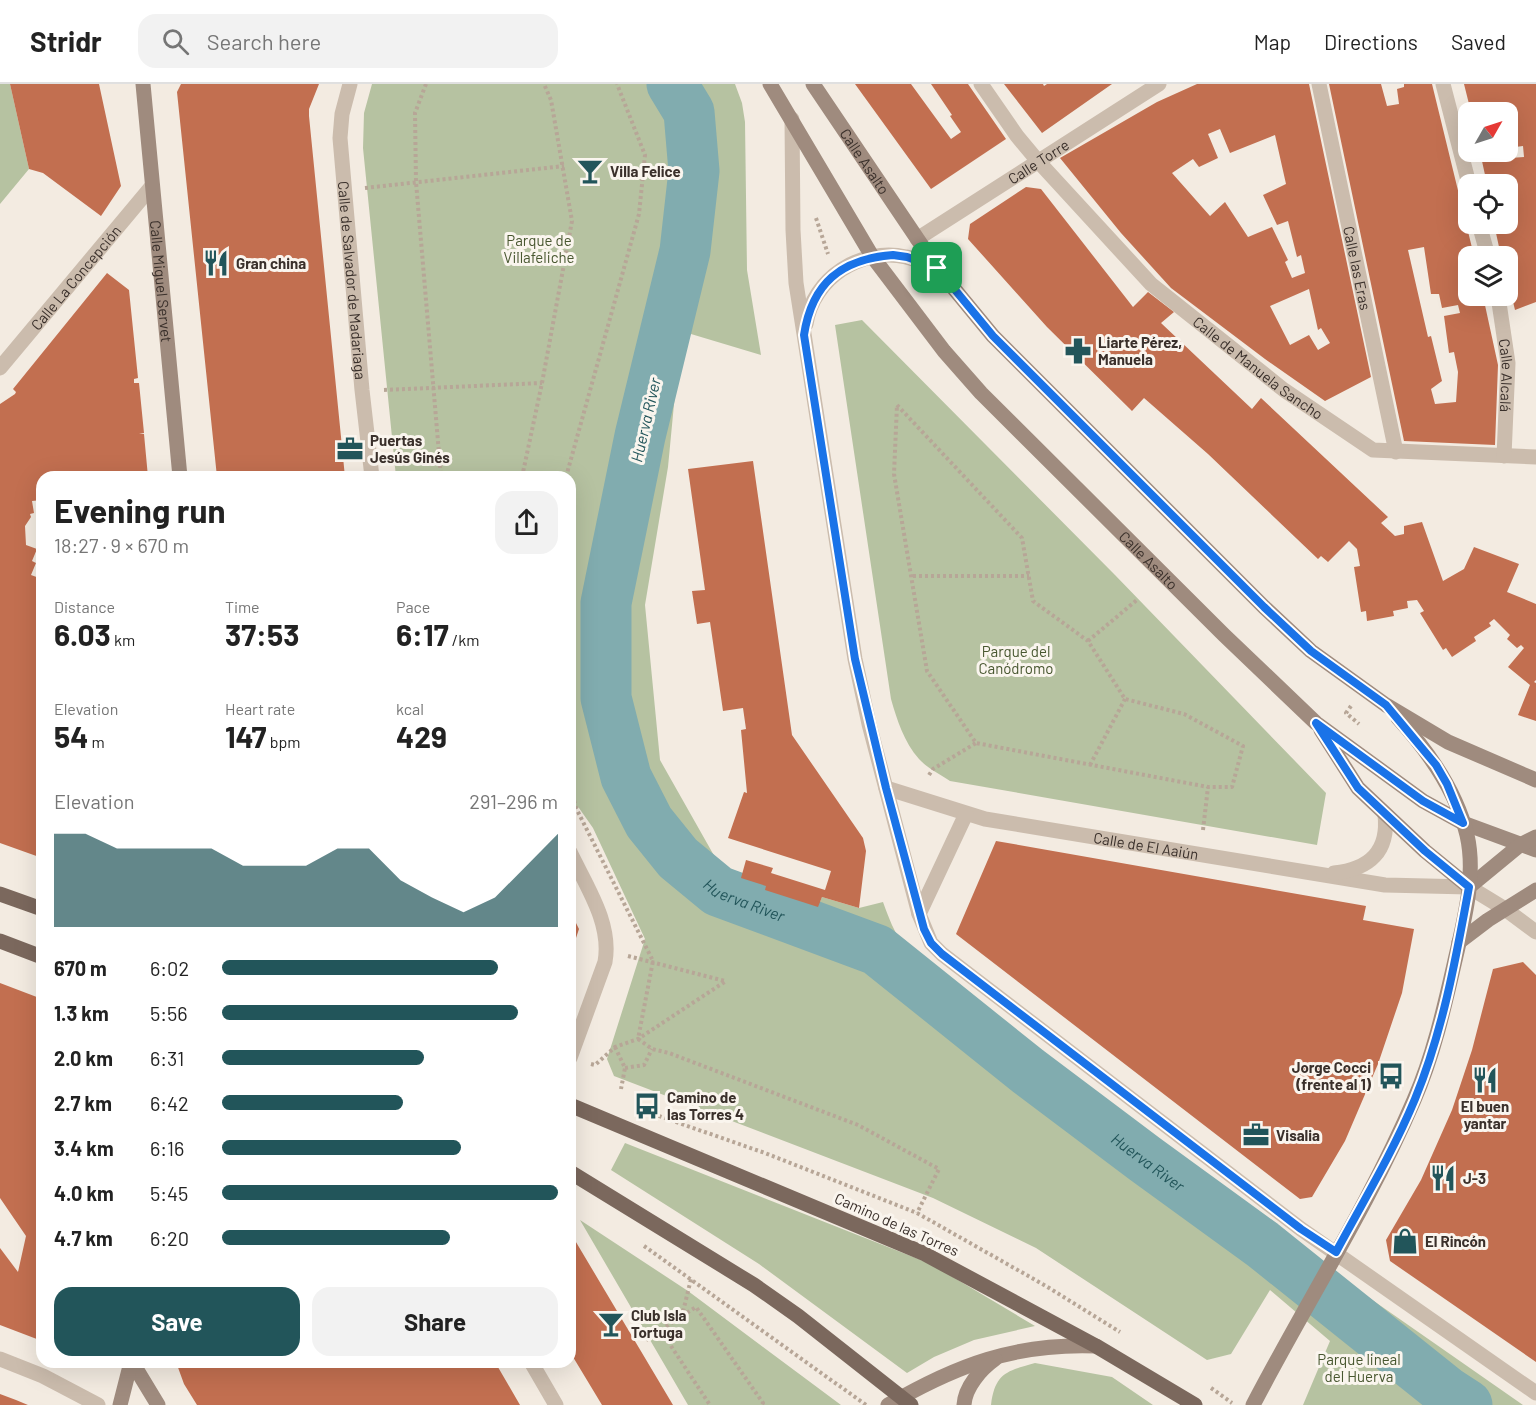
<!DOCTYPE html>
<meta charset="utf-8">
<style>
:root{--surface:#fff;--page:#f2f2f2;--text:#222;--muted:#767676;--line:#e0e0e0;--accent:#22555a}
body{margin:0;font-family:Barlow,sans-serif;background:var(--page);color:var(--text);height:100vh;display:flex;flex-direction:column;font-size:22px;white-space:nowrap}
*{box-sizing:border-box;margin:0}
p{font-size:20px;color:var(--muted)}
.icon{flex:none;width:33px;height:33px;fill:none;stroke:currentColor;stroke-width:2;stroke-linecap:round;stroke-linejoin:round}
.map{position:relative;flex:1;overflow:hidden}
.sheet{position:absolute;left:36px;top:387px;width:540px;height:897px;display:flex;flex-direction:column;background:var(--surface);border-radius:18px;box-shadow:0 6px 24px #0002}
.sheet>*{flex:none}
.needle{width:39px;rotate:51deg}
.buttons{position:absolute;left:1458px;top:18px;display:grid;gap:12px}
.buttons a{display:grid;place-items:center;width:60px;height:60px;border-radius:12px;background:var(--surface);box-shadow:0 6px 24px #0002;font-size:30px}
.pin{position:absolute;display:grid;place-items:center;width:51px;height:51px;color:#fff;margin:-26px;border-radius:12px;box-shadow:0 3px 9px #0006}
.round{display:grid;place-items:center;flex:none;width:63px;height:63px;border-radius:18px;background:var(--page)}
.overview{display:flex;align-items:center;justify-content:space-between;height:102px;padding:0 18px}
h1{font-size:33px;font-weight:700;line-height:45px}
.figures{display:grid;grid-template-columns:repeat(3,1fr);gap:9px;height:102px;padding:6px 18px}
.figures div{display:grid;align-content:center}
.figures b{font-size:30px;font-weight:700}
.figures small{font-size:16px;font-weight:400}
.figures p{font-size:16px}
.chart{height:168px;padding:12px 18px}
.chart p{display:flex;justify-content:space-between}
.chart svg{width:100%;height:108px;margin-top:6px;fill:var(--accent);opacity:.7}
.button{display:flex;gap:12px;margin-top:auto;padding:12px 18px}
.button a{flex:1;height:69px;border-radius:18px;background:var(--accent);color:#fff;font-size:24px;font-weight:700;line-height:69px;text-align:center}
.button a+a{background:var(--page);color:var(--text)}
ul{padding:0 18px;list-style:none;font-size:20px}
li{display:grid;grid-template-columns:96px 72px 1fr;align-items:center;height:45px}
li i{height:15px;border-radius:8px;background:var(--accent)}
header{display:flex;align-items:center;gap:36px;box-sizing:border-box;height:84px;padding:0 30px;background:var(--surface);border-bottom:2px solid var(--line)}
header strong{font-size:28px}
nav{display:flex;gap:33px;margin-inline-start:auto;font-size:21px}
.search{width:420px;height:54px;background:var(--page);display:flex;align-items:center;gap:15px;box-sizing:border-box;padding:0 21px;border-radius:18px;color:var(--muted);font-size:22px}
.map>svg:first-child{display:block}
.green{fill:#b6c2a1}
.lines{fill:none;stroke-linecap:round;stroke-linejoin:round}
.river{stroke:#81acaf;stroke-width:51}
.building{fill:#c26f50;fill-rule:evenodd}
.path{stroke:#b7a697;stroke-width:4;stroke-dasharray:3 3;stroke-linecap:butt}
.street{stroke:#cbbcad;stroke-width:15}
.secondary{stroke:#9f8b7e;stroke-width:15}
.primary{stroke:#7b685d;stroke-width:15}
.route-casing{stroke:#fff;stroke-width:12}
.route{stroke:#1a73e8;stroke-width:8}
.labels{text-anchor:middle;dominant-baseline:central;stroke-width:6;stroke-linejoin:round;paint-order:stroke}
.street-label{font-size:15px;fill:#3a302b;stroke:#faf5ee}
.poi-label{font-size:15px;font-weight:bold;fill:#3a302b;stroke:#faf5ee;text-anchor:start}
.park-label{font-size:15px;fill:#485730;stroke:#faf5ee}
.water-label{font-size:16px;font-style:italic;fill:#22555a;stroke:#faf5ee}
</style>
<header>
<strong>Stridr</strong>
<div class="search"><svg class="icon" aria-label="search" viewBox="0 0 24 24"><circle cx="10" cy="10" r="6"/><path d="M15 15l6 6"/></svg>Search here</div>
<nav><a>Map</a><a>Directions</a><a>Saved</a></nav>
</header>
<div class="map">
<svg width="1536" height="1321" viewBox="0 0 1536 1321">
<rect width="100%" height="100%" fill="#f3ebe1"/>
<!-- green -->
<path class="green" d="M0,0H10L29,85L0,120Z
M372,0H735L742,19L745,38L747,186L761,271L681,247L668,383L645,521L660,676L716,775L741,794L766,802V806L818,822L822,813L859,824L883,818C896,854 901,862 931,885L928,890L1291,1169L1355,1208L1358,1206L1523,1321H1303L1330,1257L1270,1206L1231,1270L1207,1276L1036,1164L933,1114L614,992L607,975L645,855L593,744L579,724L570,719V393H396L363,64L364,29Z
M862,236L1115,491L1326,709L1317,761L950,697C940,690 927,684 919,675C904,658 897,636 891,615L835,241Z
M625,1059L931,1180L1035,1242L974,1256L934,1273L907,1289L759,1180L611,1086Z
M580,1136L688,1207L841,1321H688Z
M1035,1279L1112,1293L1153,1321H991C995,1289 1007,1287 1035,1279Z"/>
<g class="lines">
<!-- river -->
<path class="river" id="s1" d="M672,0L689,28L694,87L685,167L640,352L606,519V614L626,693L649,738L678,774L718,807L877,866L1028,987L1145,1075L1262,1160L1447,1308L1467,1321"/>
</g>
<!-- building -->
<path class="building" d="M10,0H99L121,102L101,132L43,89L29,85Z
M181,0H319L309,25V32L345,393H217L177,8Z
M855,0H911L951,55L961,48L950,32L952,31L931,0H968L1006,55L931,105Z
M1004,0H1043L1044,2L1047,0H1112L1042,49Z
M1197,0H1309L1371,293L1325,317L1265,275L1171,204L1121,149L1060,74L1157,18ZM1220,45L1230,69L1275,51L1286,100L1263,111L1277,141L1288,137L1297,173L1301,171L1305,189L1292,194L1285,178L1288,176L1272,143L1248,153L1225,118L1210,132L1172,89L1193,75L1199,83L1218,74L1208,50ZM1309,205L1318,246L1321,244L1330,259L1318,266L1309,251L1290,261L1270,222Z
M1329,0H1381L1387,22L1399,20L1397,5L1404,3V0H1432L1474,172H1468V212H1483L1498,281L1495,361L1404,357ZM1424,163L1431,210H1439L1442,224L1458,221L1460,229L1444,232L1449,269L1454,268L1458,288L1456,318L1435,320L1431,305L1442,297L1431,252L1428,253L1408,166Z
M1464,0H1536V218L1515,226L1508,197V172H1501L1494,140H1508V100H1487L1480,68H1509L1510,74L1524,73L1523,62L1508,64V28H1471Z
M1026,103L1041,105L1133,223L1148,208L1174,228L1161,239L1252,325L1261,314L1388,433L1381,439L1395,452L1404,450V442L1422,438L1443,497L1464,485L1474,463L1519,480L1507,508L1536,520V596L1534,598L1536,599V637L1518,631L1530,601L1508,583L1524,564L1521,561L1517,564L1507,555L1510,551L1494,535L1489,539L1491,542L1474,553L1476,557L1452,573L1446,564L1443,566L1420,529L1424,527L1417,516L1407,517L1408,524L1393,527L1394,532L1367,537L1366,527L1361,528L1354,483L1360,482L1357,465L1349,457L1328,478L1321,472L1318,475L1208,370L1144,314L1132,327L1047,243L968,155L970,140Z
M107,189L129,206L138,294L134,295V299H139L144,349H139L144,350L148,393H42V416L32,417L34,429L30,430L31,433L25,442L26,461L37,465L32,477L36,479L31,491L42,495V774L0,759V320L15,310L16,308L13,305Z
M753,377L792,651L863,754L866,767L859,824L822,813L818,823L765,806L766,802L741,794L746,776L773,784L771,789L825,806L831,787L728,754L744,708L747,709L741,646L746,645L743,624L723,627L710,538L697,540L692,507L705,506L688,385Z
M996,757L1366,822L1363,836L1414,845L1402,909L1378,980L1345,1057L1312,1113L1300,1115L956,850Z
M570,827L579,845L570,872Z
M1523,878L1536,891V1278L1390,1177L1386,1156L1421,1096L1452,1026L1472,966L1493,885Z
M0,899L42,915V1257L0,1241V1164L18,1188L26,1152L0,1114Z
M570,1148L673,1321H602L570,1268Z
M176,1278H495L520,1321H197L184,1300Z
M0,1310L16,1316L28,1321H0Z"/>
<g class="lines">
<!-- path -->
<path class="path" d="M426,0L415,29L416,98L441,393
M365,104L564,82
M816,134L828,170
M384,306L542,299
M897,321L1022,454L1033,517L1088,557L1125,615L1184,630L1243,662L1232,703H1208L976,659L927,587L894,390Z
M522,393L542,299L572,137L551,16L544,0
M566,393L639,130L645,71L617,0
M913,492H1029
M1088,557L1138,515
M1351,622L1346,629L1359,640
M1090,681L1125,615
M929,691L933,685L976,659
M570,699L576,724L653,877L638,955
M1203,746L1208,703
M628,872L725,897
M638,955L652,965L669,969L858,1041L939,1085L917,1129
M615,963L625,984L621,1005
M591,980L595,981L615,963L638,955L726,897
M625,984L644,981L652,965
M653,1030L765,1069L917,1129L1046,1202L1120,1248
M644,1162L866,1321
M682,1232L696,1223L763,1319L760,1321
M661,1247L710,1321
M646,1256L682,1232L691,1195
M1211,1304L1232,1319"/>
<!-- street -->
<g class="street">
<path id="s2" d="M350,0L342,30L340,54L362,306L372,393"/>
<path id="s3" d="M981,0L1017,52L1037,76L1151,200L1284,306L1373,366L1536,373"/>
<path id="s4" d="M1319,0L1396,368"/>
<path d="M1443,0L1469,100"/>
<path d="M792,35L793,146L796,199L855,575L869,640L919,830L931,859L942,870L1301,1145L1536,1309"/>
<path d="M1479,140L1488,172"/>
<path id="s5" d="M917,155L1159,0"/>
<path id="s6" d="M1498,212L1508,279L1504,372"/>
<path d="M806,240C813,194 861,163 906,173C917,175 927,180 937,184"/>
<path id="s7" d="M0,284L152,102"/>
<path id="s8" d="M886,704L985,735L1385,801L1469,803L1505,825L1536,848"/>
<path d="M570,768C586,802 612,839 605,878L570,974"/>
<path d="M1334,789C1370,785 1389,767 1385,731"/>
<path d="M919,830L966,730"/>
<path d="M0,1275L43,1292L98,1321"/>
<path d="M531,1278L556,1321"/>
</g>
<!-- secondary -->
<g class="secondary">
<path id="s9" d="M143,0L180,393"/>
<path id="s10" d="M770,0L872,172L944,267L981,309L1224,551L1316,639L1423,717L1463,739L1536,766"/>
<path id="s11" d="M813,0L937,184L993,252L1264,523L1311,567L1386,621L1448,658L1536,696"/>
<path d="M1321,646L1358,704L1425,767L1469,803"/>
<path d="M1469,803L1520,761L1536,753"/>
<path d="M1459,858L1488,836L1536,806"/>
<path d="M132,1278L158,1321"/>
<path d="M120,1321L131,1278"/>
<path d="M888,1321C957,1281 1015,1259 1096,1262"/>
<path d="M964,1321C965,1303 981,1285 995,1275"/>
<path d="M1253,1321C1306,1219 1369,1121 1414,1016C1434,970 1445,920 1456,872C1465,833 1476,790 1467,751C1456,706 1428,667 1398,634"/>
</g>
<!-- primary -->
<path class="primary" d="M0,810L42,825
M0,857L42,873
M570,1021L923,1169L1096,1262L1195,1321
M570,1088L754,1201L798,1232L911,1321"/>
</g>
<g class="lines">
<!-- route casing -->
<g class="route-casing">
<path id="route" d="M893,171L907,173L937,184L993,252L1264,523L1311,567L1386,621L1436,681L1447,700L1463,739L1423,717L1316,639L1358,704L1425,767L1469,803C1456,874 1443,947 1415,1015C1393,1068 1363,1118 1336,1168L1301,1145L942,870L931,859L924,845L886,704L855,575L804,251C812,199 841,175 893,171Z"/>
</g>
<!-- route -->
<use href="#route" class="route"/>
</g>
<!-- icons -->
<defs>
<g id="bar-bare" transform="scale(2.07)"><path d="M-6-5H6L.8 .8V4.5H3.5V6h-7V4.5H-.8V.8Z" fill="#22555a" stroke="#faf5ee" stroke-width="2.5" paint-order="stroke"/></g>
<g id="restaurant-bare" transform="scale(2.07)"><path d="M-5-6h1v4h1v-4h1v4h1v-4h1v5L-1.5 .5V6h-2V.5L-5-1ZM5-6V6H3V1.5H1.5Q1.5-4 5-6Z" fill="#22555a" stroke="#faf5ee" stroke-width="2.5" paint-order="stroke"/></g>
<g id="pharmacy-bare" transform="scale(2.07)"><path d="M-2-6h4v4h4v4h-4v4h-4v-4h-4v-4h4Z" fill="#22555a" stroke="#faf5ee" stroke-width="2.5" paint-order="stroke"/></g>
<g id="office-bare" transform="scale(2.07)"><path d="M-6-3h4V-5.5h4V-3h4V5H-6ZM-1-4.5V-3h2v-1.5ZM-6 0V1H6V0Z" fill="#22555a" stroke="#faf5ee" stroke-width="2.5" paint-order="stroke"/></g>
<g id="bus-bare" transform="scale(2.07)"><path d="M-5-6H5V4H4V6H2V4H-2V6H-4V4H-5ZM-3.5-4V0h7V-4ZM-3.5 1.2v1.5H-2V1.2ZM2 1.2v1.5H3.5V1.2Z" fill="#22555a" stroke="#faf5ee" stroke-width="2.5" paint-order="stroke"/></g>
<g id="shop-bare" transform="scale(2.07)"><path d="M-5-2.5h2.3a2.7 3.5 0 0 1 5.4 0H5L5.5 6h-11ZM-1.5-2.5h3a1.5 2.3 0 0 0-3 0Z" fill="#22555a" stroke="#faf5ee" stroke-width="2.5" paint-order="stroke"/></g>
</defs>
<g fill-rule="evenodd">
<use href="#bar-bare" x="590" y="87"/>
<use href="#restaurant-bare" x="216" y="179"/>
<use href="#pharmacy-bare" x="1078" y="267"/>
<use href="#office-bare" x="350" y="365"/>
<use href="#bus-bare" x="1391" y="992"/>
<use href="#restaurant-bare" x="1485" y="996"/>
<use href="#bus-bare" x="647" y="1022"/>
<use href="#office-bare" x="1256" y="1051"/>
<use href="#restaurant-bare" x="1443" y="1094"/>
<use href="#shop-bare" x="1405" y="1157"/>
<use href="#bar-bare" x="611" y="1240"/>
</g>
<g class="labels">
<!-- street labels -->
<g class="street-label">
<text stroke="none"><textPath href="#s5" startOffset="144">Calle Torre</textPath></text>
<text stroke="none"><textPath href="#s11" startOffset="93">Calle Asalto</textPath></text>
<text stroke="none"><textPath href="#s4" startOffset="188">Calle las Eras</textPath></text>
<text stroke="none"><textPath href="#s7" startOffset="118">Calle La Concepción</textPath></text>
<text stroke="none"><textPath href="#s2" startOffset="198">Calle de Salvador de Madariaga</textPath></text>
<text stroke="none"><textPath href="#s9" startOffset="198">Calle Miguel Servet</textPath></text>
<text stroke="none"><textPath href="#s3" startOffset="399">Calle de Manuela Sancho</textPath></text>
<text stroke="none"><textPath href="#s6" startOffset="80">Calle Alcalá</textPath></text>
<text stroke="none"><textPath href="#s10" startOffset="612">Calle Asalto</textPath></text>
<text stroke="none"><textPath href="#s8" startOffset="267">Calle de El Aaiún</textPath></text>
<text transform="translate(897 1140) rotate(24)">Camino de las Torres</text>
</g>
<!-- poi labels -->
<g class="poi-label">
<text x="610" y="87">Villa Felice</text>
<text x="236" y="179">Gran china</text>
<text x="1098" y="258">Liarte Pérez,<tspan x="1098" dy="17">Manuela</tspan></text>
<text x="370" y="356">Puertas<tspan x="370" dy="17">Jesús Ginés</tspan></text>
<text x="1371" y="983" text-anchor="end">Jorge Cocci<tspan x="1371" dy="17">(frente al 1)</tspan></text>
<text x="667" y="1013">Camino de<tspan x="667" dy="17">las Torres 4</tspan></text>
<text x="1485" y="1022" text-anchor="middle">El buen<tspan x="1485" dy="17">yantar</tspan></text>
<text x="1276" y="1051">Visalia</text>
<text x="1463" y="1094">J-3</text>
<text x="1425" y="1157">El Rincón</text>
<text x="631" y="1231">Club Isla<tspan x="631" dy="17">Tortuga</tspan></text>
</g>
<!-- park labels -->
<g class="park-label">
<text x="539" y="156">Parque de<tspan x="539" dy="17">Villafeliche</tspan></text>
<text x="1016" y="567">Parque del<tspan x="1016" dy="17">Canódromo</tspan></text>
<text x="1359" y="1275">Parque lineal<tspan x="1359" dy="17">del Huerva</tspan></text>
</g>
<!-- water labels -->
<g class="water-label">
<text transform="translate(645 336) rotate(-77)">Huerva River</text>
<text stroke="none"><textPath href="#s1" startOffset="886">Huerva River</textPath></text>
<text stroke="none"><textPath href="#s1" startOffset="1372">Huerva River</textPath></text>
</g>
</g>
</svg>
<div class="buttons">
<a><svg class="needle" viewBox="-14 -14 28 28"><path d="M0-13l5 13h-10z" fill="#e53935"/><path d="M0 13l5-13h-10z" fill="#767676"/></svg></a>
<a><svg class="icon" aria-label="locate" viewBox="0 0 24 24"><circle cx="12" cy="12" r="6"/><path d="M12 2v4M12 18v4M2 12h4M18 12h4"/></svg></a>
<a><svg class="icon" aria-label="layers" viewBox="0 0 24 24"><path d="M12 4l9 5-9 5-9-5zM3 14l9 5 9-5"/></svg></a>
</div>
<div class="pin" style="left:937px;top:184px;background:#1e9e55"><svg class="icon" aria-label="arrive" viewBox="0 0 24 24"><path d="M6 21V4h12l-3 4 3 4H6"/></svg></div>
<section class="sheet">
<div class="overview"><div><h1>Evening run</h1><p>18:27 · 9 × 670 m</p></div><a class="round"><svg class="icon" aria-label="share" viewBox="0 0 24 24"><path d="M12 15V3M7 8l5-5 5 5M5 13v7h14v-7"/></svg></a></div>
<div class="figures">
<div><p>Distance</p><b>6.03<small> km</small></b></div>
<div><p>Time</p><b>37:53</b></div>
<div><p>Pace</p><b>6:17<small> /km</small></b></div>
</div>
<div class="figures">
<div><p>Elevation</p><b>54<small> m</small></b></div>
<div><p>Heart rate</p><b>147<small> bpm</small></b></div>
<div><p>kcal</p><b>429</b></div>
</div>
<div class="chart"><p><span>Elevation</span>291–296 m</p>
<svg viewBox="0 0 160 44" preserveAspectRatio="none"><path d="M0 44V6L10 6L20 12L30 12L40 12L50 12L60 19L70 19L80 19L90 12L100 12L110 25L120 32L130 38L140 32L150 19L160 6V44z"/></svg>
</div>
<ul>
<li><b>670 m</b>6:02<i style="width:82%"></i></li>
<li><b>1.3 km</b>5:56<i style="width:88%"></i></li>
<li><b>2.0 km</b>6:31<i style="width:60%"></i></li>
<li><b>2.7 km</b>6:42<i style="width:54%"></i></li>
<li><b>3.4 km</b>6:16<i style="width:71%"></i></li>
<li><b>4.0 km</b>5:45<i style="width:100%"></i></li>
<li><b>4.7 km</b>6:20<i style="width:68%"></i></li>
</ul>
<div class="button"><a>Save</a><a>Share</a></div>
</section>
</div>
